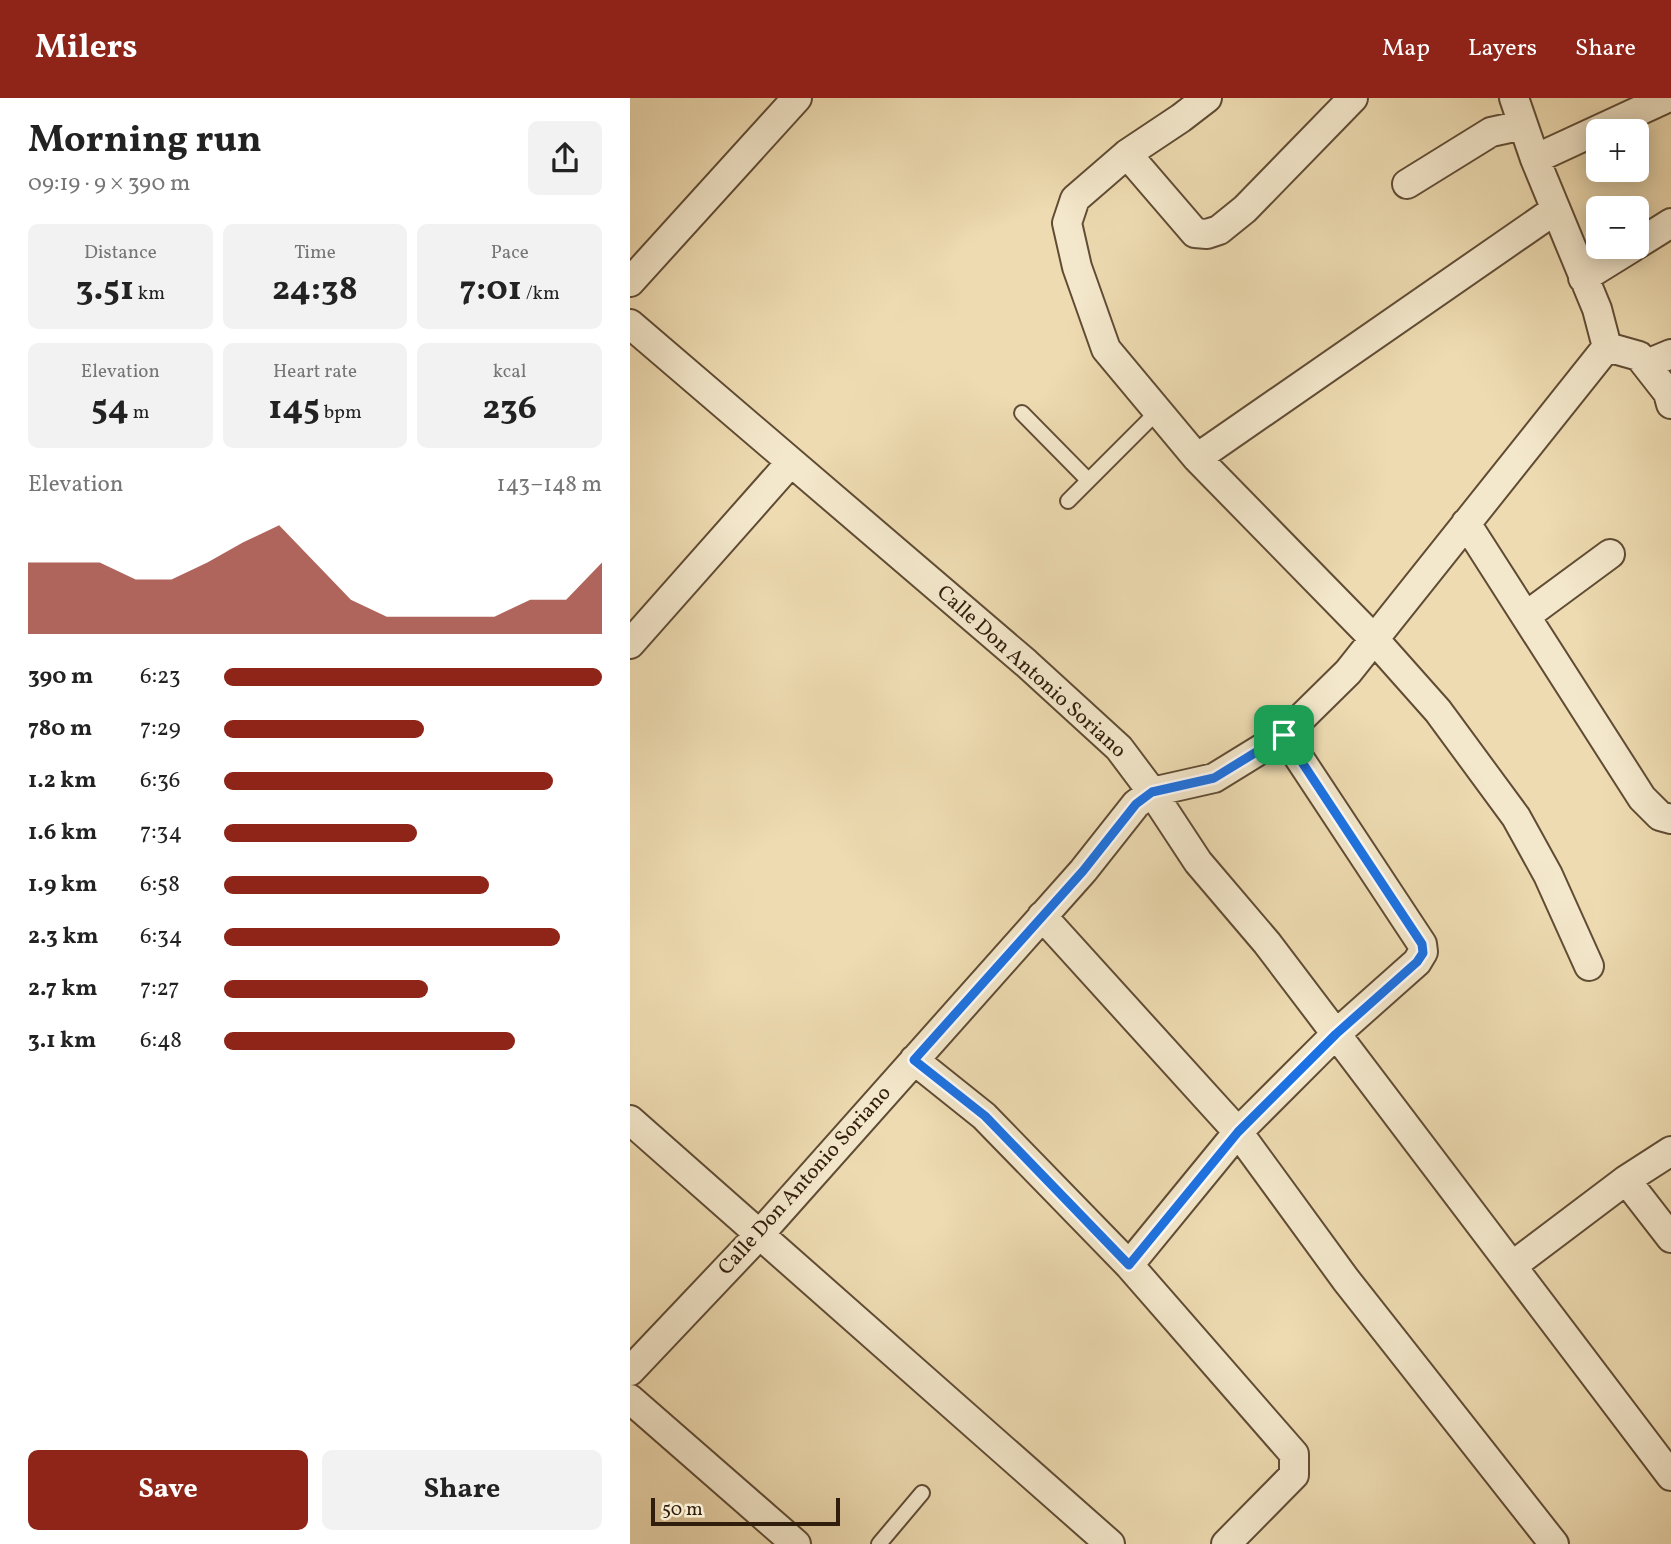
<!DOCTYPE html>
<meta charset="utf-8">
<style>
:root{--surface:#fff;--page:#f2f2f2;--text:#222;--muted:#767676;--accent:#8f2418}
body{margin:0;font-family:Vollkorn,serif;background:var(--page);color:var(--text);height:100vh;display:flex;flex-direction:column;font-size:26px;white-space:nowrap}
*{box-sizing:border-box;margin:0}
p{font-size:23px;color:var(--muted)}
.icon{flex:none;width:38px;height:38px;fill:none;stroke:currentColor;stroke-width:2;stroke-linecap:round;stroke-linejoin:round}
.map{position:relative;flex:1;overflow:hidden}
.side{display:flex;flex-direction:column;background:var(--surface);width:630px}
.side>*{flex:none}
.controls{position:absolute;left:956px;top:21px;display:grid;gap:14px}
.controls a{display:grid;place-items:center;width:63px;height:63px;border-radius:10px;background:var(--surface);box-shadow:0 4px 18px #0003;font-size:35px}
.scale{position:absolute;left:21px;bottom:18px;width:189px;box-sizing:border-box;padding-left:7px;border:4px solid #311d0c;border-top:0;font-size:19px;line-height:24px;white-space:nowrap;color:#311d0c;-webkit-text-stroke:5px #f4e8cc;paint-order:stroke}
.pin{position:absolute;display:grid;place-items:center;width:60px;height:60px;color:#fff;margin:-30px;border-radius:14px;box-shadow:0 4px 10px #0006}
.round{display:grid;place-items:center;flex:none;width:74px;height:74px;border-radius:10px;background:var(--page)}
.headline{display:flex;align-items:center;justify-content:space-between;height:119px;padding:0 28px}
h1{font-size:38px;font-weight:700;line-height:52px}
.stats{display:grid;grid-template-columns:repeat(3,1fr);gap:10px;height:119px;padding:7px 28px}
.stats div{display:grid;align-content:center;border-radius:10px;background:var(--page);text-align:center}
.stats b{font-size:35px;font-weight:700}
.stats small{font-size:19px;font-weight:400}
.stats p{font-size:19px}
.chart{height:196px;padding:14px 28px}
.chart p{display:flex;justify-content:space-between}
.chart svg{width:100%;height:126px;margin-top:7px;fill:var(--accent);opacity:.7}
.cta{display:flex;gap:14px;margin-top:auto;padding:14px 28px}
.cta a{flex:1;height:80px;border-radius:10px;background:var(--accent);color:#fff;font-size:28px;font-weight:700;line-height:80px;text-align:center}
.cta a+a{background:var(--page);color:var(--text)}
ul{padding:0 28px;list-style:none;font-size:23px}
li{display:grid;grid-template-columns:112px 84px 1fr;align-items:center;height:52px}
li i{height:18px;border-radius:9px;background:var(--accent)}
header{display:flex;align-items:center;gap:42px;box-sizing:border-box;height:98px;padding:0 35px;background:var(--accent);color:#fff}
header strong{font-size:33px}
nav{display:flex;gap:38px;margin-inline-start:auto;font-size:24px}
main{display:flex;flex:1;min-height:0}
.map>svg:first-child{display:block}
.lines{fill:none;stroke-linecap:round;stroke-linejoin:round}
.lane-casing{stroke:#604c35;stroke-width:18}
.street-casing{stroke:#604c35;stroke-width:32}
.lane{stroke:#f4e8cc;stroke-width:14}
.street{stroke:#f4e8cc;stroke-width:28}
.route-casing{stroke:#fff;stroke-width:14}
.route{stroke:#1a73e8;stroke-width:9}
.labels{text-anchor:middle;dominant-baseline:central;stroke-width:7;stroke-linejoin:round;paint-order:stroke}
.street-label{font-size:21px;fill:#311d0c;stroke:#f4e8cc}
</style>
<header>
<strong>Milers</strong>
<nav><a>Map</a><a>Layers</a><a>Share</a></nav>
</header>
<main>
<section class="side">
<div class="headline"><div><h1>Morning run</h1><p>09:19 · 9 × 390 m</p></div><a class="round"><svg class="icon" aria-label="share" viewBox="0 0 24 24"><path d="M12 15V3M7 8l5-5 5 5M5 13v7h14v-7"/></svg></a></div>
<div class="stats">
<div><p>Distance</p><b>3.51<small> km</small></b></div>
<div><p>Time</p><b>24:38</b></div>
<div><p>Pace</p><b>7:01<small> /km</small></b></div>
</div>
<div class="stats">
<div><p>Elevation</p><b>54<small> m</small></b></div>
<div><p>Heart rate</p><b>145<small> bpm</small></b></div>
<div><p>kcal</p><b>236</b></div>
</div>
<div class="chart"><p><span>Elevation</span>143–148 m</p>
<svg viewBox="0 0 160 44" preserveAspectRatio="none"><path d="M0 44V19L10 19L20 19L30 25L40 25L50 19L60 12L70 6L80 19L90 32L100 38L110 38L120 38L130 38L140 32L150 32L160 19V44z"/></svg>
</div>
<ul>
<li><b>390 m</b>6:23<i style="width:100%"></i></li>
<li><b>780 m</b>7:29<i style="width:53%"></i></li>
<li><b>1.2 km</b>6:36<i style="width:87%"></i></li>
<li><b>1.6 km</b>7:34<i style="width:51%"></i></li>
<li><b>1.9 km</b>6:58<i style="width:70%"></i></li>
<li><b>2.3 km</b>6:34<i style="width:89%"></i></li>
<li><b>2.7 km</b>7:27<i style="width:54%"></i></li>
<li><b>3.1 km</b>6:48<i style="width:77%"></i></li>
</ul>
<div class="cta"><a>Save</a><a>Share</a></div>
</section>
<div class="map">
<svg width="1041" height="1446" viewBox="0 0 1041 1446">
<rect width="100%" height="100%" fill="#eedbb1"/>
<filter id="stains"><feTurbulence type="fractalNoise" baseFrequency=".00286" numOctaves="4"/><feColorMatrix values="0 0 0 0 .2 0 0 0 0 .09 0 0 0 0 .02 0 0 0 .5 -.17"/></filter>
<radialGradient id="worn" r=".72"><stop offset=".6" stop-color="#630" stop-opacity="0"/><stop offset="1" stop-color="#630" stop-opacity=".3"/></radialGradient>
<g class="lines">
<!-- lane casing -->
<g class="lane-casing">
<path id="lane" d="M392,315L458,382
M438,403L527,314
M249,1446L292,1395"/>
</g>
<!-- street casing -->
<g class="street-casing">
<path id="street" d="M577,0L551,20L497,56L445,101L437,125L447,169L476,251L567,360L744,541L808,613L886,719L918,777L959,868
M884,0L905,61L967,211L977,249L718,574L654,637L584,680L522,694L568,764L637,845L706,936L1041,1378
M497,56L565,135L577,136L589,132L615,111L723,0
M905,61L1037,0
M777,86L861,34L893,27
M1006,147L1041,125
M953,180L1003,149
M0,184L167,0
M0,226L396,565L489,650L522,694L506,706L453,773L128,1138L0,1273
M977,249L1009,258L1038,295L1041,306
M1017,266L1041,256
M567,360L925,112
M836,425L1012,700L1030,718L1041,721
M896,518L980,456
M0,546L161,364
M412,818L608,1034L716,1182L924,1446
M284,962L354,1018L499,1167
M0,1022L480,1446
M996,1082L1041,1140
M882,1168L996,1082L1041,1053
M0,1301L166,1446
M596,1446L664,1377V1356L499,1167L608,1034L706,936L787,864L793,854L792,846L654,637"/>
</g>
<!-- lane -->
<use href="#lane" class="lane"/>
<!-- street -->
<use href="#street" class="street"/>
</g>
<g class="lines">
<!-- route casing -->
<g class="route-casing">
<path id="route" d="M654,637L792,846L793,855L787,864L706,936L608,1034L499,1167L355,1018L284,962L453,773L506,706L522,694L584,680Z"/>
</g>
<!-- route -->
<use href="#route" class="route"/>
</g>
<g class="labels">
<!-- street labels -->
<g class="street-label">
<text transform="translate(401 574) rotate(42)">Calle Don Antonio Soriano</text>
<text transform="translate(175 1083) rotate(-48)">Calle Don Antonio Soriano</text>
</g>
</g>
<rect width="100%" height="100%" filter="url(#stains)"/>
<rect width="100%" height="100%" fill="url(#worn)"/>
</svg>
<div class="controls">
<a>+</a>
<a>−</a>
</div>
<div class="scale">50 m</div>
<div class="pin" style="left:654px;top:637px;background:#1e9e55"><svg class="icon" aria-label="arrive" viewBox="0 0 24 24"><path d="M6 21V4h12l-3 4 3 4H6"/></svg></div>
</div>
</main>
